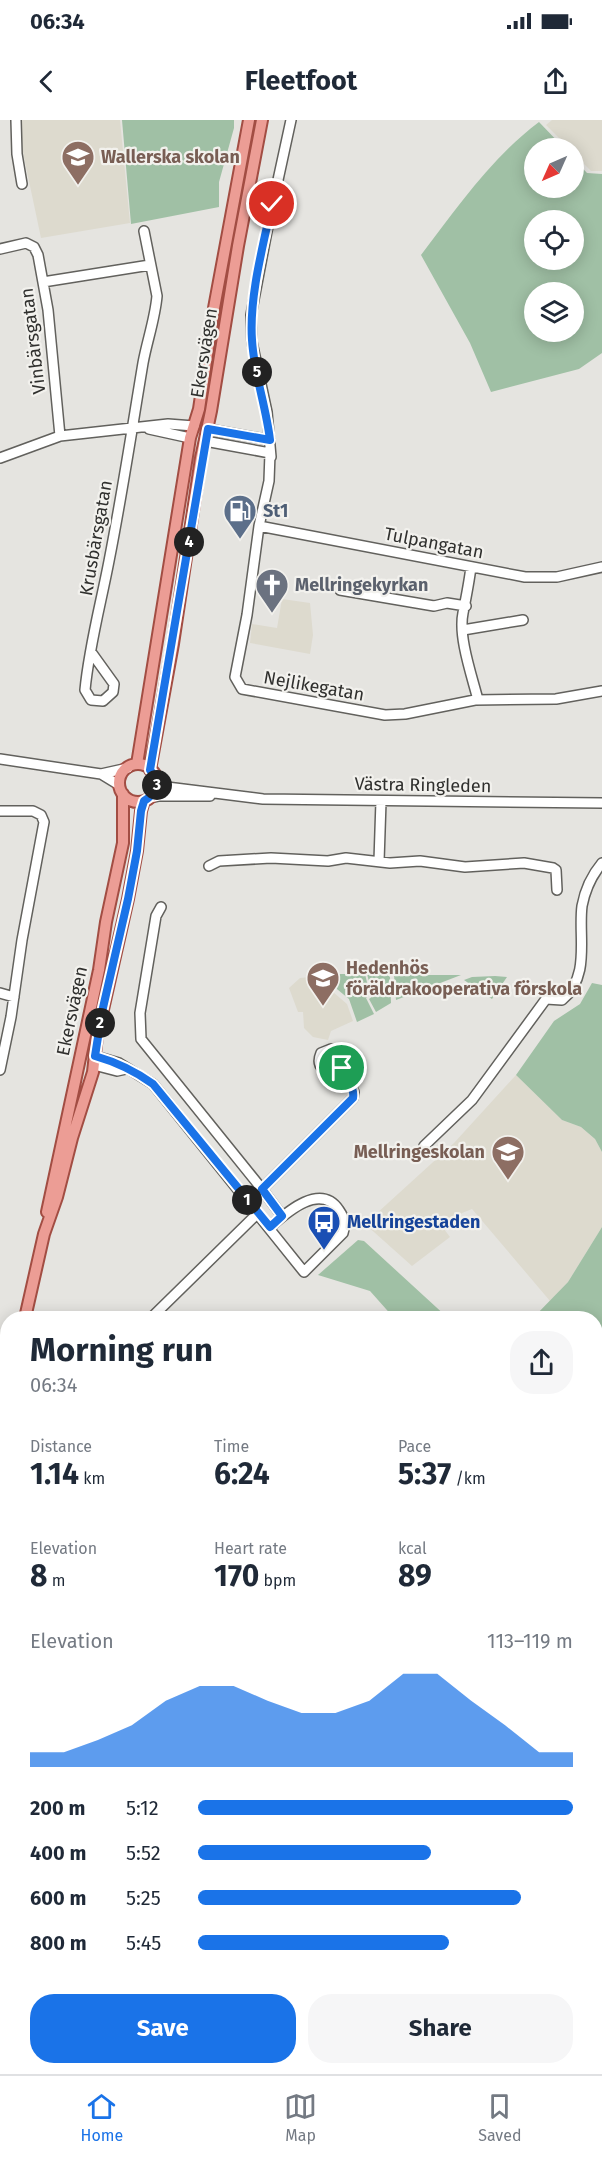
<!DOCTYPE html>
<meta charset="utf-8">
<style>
:root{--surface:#fff;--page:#f6f6f7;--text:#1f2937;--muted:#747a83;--line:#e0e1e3;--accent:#1a73e8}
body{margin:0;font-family:"Fira Sans",sans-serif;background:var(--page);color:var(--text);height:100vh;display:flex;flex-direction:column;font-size:22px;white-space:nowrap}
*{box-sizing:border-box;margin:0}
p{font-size:20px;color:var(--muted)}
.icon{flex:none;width:33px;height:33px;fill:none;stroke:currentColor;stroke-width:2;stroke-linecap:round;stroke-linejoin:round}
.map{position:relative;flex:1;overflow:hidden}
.panel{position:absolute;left:0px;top:1191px;width:603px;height:764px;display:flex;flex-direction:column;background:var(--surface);border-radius:24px 24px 0 0;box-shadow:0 3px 15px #0003}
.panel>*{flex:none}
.needle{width:39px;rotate:225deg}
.controls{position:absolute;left:524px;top:18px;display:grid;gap:12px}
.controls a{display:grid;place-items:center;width:60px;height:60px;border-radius:50%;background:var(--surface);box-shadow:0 3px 15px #0003;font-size:30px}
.pin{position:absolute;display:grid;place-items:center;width:51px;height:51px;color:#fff;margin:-26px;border:3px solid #fff;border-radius:50%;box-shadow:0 2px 6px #0007}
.km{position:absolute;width:30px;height:30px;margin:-15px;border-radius:50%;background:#222;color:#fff;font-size:16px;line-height:30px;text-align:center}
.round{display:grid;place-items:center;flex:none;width:63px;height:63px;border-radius:24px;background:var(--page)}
.head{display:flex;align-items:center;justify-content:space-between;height:102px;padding:0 30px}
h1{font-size:33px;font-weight:700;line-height:45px}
.stats{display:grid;grid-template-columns:repeat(3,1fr);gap:9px;height:102px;padding:6px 30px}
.stats div{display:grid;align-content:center}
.stats b{font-size:30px;font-weight:700}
.stats small{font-size:16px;font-weight:400}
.stats p{font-size:16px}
.chart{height:168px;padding:12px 30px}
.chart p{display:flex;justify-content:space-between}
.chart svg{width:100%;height:108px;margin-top:6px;fill:var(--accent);opacity:.7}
.button{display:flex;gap:12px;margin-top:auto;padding:12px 30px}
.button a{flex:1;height:69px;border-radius:24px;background:var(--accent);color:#fff;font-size:24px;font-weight:700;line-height:69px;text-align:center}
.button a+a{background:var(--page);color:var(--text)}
ul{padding:0 30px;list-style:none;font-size:20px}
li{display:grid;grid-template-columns:96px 72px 1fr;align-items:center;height:45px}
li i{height:15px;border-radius:8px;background:var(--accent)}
.status{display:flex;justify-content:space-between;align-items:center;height:42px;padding:0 30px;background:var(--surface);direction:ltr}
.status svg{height:16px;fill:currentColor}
header{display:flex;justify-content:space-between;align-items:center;height:78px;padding:0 30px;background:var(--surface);font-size:27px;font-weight:700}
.tab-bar{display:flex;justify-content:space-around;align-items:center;height:84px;border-top:2px solid var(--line);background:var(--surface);font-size:16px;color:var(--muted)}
.tab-bar a{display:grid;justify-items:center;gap:3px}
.tab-bar .active{color:var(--accent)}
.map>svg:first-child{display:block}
.industrial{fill:#e3d4e7}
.built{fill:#dddace}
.green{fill:#a0c0a5;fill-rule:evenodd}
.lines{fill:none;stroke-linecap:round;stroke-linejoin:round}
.stream{stroke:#8dc5c8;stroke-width:2}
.minor-casing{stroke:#62615d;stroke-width:12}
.major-casing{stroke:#a24d43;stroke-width:14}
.minor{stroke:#fff;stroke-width:9}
.major{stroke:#ec9d95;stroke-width:10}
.route-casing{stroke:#fff;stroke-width:12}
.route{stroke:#1a73e8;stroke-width:8}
.labels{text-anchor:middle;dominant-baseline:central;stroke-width:4.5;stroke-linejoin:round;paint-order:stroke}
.education-label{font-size:18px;font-weight:bold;fill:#785e54;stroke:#f2f1ed;text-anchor:start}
.street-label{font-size:18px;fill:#30302e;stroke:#f2f1ed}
.service-label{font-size:18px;font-weight:bold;fill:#4e5e75;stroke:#f2f1ed;text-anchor:start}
.worship-label{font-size:18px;font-weight:bold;fill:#5b616d;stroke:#f2f1ed;text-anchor:start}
.transit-label{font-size:18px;font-weight:bold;fill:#164399;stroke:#f2f1ed;text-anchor:start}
</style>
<div class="status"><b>06:34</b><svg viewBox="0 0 49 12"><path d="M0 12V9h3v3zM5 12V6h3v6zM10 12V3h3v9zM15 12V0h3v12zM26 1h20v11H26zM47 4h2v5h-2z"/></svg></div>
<header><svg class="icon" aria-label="back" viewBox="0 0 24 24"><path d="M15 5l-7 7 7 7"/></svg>Fleetfoot<svg class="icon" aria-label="share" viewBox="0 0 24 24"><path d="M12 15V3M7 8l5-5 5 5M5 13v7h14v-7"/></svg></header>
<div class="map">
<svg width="602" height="1954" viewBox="0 0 602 1954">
<rect width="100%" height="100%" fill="#e5e4e0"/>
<!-- industrial -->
<path class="industrial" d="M7,1478V1727L0,1723V1484Z"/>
<!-- built -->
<path class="built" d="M21,0H120L130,103L41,118L22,28Z
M552,0H602V51H591L573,33V28H569L546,5Z
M282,479L310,483L313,515L310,534L250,523L252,504L277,508Z
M321,856L326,866L347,884L353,901L331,911L328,920L313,917L304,908L303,892H298L289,868L300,858Z
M516,955L562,1000L581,1007L595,1019L602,1032V1107L568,1162L550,1181L472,1089L462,1093L444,1109L450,1117L412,1146L365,1104L454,1023Z"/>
<!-- green -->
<path class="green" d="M122,0H234V8L219,62V87L131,104Z
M539,2L564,28H534V68H573V38L587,53L602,54V233L579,249L491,272L470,223L421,135C457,88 491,38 539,2ZM534,100H573V140H534ZM534,172H573V212H534Z
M326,854H365L370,875L366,878L374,894L357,902L349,879L326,860Z
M367,854H387L390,857L391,883L376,892L369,879L373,876Z
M394,855H461L396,880Z
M495,856L507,857L492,879L464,860L472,857Z
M592,863L602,865V1032L595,1019L581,1007L562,1000L516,955L554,901L580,884Z
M602,1107V1307L596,1303V1198H533L568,1162Z
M358,1120L364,1121L448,1198H394L370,1171L318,1155Z
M602,1336V1954H294L295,1947H596V1339Z"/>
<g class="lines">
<!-- stream -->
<path class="stream" d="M596,1533L602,1538
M568,1947L590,1954"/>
<!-- minor casing -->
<g class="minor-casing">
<path id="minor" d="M16,0L17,34L22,64
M0,129L26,123L34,127L38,135L48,190L60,316
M43,162L150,145
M149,309L190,318
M208,309L270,320
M205,321L270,333L269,361L259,406L247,495L235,557L242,569L385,595L405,594L475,580L556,579L602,571
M271,337L267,292L252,222L251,195L268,106L291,0
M0,338L60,316L168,304L194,306
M259,406L525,457H557L602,447
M471,447C469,463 466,478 463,493C458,517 472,556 478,580
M340,470L434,486L447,483L466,486
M463,510L523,500
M91,532L114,564L113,572L103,581L91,580L85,570C89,527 101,483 109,441C122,375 132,309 143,243C147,221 155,199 157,176L144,111
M0,639L101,654L119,665
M101,654L128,648
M156,659L167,667L263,679L602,683
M150,678L159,676H210
M0,691H33L41,695L44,702L22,820L11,897L0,950
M379,741L381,681
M209,746L219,741L271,738L328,741L346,738L390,743L420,741L465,747L524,743L553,748L556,750L557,770
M161,787L156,796L140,893L141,919L262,1069L353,978L354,972L345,956L340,936L331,929L321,933C313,952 333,952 345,956
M0,873L14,877
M95,936L119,943L153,964L304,1152L343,1113C346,1104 344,1097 339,1090C320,1062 286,1093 270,1107
M94,945L117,951L126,949
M424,1026L472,980L546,879L562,880C591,856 578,817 582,786C585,770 592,755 602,743
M262,1069L282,1096
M151,1198L258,1093
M0,1783L8,1786
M280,1954L281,1947"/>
</g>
<!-- major casing -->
<g class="major-casing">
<path id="major" d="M137,644L190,318L199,289L214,188L249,0
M119 663a19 19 0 1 1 38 0a19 19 0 1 1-38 0Z
M150,650L173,524L201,338L211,291L238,126L262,0
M47,1092L99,850L106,802L123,723V674
M25,1198L44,1114L57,1077L72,1018L93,952L97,916L128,779L137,731L141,691L144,681
M0,1331L8,1292"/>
</g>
<!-- minor -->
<use href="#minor" class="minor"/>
<!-- major -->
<use href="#major" class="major"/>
</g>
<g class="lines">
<!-- route casing -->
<g class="route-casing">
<path id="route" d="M272,84C263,126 249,177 252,220C254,254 266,286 270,320L208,309L150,650C160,661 157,673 144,681L141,691L137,731L128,779L102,892L95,936C116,942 135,951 153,964L270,1107L282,1096L262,1069L353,978C355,966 345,959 342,948"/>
</g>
<!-- route -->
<use href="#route" class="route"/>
</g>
<!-- icons -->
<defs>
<g id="school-pin" transform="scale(1.725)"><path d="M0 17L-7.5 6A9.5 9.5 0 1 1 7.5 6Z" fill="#8d6e63" stroke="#f2f1ed"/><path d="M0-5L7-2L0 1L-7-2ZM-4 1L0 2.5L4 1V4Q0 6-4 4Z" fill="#fff"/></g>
<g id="fuel-pin" transform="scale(1.725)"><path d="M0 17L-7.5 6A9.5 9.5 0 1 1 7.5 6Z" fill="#5c6f8a" stroke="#f2f1ed"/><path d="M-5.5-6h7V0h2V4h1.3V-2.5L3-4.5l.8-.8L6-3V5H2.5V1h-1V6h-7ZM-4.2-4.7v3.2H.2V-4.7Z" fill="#fff"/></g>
<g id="church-pin" transform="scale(1.725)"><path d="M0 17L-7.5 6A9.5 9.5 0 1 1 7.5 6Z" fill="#6b7280" stroke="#f2f1ed"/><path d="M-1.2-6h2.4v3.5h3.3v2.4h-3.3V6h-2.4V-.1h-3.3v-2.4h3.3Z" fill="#fff"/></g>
<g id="bus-pin" transform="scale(1.725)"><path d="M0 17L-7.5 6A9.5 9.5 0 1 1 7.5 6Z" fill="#1a4fb4" stroke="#f2f1ed"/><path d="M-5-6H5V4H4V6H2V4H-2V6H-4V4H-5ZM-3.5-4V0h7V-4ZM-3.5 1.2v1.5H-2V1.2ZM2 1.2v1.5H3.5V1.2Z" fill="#fff"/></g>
</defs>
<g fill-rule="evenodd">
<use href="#school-pin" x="78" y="37"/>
<use href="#fuel-pin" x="240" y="391"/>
<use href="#church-pin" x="272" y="465"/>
<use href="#school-pin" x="323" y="858"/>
<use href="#school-pin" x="508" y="1032"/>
<use href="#bus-pin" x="324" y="1102"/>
</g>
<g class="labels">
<!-- education labels -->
<g class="education-label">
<text x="101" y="37">Wallerska skolan</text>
<text x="346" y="848">Hedenhös<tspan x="346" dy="21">föräldrakooperativa förskola</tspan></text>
<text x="485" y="1032" text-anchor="end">Mellringeskolan</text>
</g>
<!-- street labels -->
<g class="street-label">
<text transform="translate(33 221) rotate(-97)">Vinbärsgatan</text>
<text transform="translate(204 233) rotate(-81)">Ekersvägen</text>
<text transform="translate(96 418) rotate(-80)">Krusbärsgatan</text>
<text transform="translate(434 423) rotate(11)">Tulpangatan</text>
<text transform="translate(314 566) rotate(10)">Nejlikegatan</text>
<text transform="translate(423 665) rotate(1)">Västra Ringleden</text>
<text transform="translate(72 891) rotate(-78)">Ekersvägen</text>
</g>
<!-- service labels -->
<g class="service-label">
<text x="263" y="391">St1</text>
</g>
<!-- worship labels -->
<g class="worship-label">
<text x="295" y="465">Mellringekyrkan</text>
</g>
<!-- transit labels -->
<g class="transit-label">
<text x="347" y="1102">Mellringestaden</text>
</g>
</g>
</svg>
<div class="controls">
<a><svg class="needle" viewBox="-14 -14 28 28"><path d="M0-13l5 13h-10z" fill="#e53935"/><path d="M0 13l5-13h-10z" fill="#747a83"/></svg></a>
<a><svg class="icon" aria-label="locate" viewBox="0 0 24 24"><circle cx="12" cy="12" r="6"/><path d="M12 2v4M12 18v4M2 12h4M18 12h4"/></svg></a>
<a><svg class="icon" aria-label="layers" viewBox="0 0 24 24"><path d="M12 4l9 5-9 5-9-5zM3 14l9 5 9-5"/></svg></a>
</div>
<div class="pin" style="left:342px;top:948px;background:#1e9e55"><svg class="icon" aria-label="arrive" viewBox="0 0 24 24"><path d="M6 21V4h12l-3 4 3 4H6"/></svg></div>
<div class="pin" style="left:272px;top:84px;background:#d93025"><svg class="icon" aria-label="check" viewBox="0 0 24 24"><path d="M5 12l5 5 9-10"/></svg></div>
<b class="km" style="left:247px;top:1080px">1</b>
<b class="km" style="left:100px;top:903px">2</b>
<b class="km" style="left:157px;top:665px">3</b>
<b class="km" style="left:189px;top:422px">4</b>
<b class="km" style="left:257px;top:252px">5</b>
<section class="panel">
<div class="head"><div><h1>Morning run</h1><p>06:34</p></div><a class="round"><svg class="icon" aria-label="share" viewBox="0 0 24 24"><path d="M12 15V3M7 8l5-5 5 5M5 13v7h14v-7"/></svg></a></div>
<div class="stats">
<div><p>Distance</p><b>1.14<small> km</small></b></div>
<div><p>Time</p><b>6:24</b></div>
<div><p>Pace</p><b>5:37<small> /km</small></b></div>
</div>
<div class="stats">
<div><p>Elevation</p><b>8<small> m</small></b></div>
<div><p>Heart rate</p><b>170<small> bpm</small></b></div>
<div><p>kcal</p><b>89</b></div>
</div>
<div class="chart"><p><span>Elevation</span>113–119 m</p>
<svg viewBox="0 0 160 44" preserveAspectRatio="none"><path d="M0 44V38L10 38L20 33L30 27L40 17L50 11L60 11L70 17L80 22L90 22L100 17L110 6L120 6L130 17L140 27L150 38L160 38V44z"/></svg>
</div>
<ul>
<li><b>200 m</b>5:12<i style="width:100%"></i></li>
<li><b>400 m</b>5:52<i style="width:62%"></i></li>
<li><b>600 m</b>5:25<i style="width:86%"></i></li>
<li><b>800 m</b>5:45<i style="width:67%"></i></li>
</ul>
<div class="button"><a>Save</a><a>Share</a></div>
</section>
</div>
<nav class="tab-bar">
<a class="active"><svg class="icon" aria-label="home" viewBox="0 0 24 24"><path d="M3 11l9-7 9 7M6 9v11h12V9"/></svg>Home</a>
<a><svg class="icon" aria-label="map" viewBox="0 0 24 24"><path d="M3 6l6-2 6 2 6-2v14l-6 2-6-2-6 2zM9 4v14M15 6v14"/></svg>Map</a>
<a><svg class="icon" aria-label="saved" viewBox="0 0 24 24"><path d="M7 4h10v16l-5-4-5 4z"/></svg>Saved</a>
</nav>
